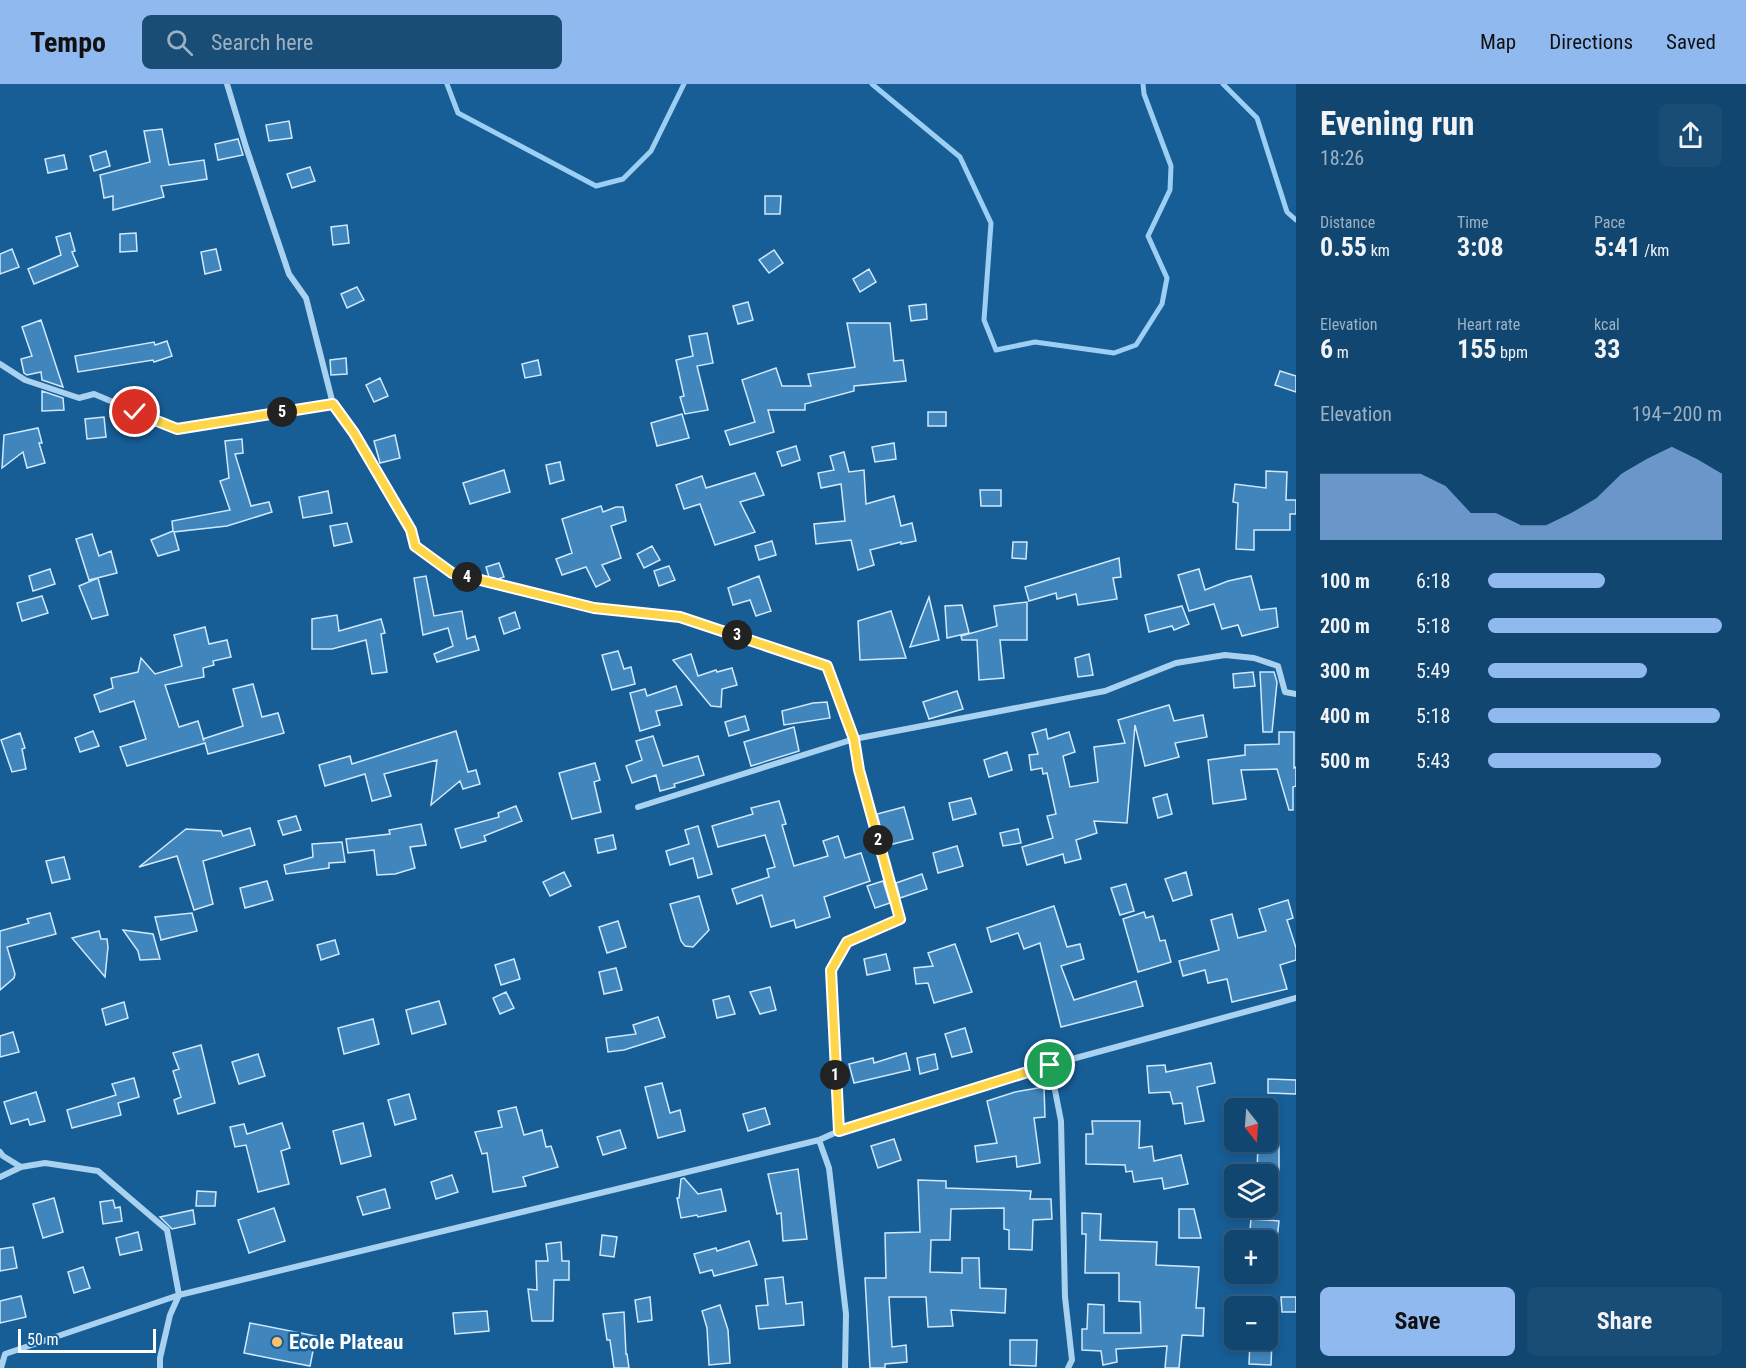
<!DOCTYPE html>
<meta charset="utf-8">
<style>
:root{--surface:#114670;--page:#1a4d75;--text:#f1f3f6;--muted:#9cb1c3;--line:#305e83;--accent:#90b9f0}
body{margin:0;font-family:"Roboto Condensed",sans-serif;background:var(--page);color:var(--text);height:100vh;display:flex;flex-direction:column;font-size:22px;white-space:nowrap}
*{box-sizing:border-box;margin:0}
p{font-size:20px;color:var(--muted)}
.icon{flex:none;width:33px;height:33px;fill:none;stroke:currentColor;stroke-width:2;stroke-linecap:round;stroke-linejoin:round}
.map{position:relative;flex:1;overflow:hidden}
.side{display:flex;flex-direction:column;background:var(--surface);width:450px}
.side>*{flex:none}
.needle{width:39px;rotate:163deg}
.tools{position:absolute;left:1224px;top:1014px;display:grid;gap:12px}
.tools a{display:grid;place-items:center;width:54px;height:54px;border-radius:9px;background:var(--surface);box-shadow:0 3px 9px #0003,0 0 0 2px var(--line);font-size:30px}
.scale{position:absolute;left:18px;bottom:15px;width:138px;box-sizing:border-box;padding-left:6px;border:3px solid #fff;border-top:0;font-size:16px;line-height:21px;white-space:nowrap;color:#fff;-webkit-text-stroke:4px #175d96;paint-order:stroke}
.pin{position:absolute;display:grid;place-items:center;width:51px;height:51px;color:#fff;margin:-26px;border:3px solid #fff;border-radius:50%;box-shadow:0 2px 6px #0007}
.km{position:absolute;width:30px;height:30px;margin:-15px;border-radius:50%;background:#222;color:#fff;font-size:16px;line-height:30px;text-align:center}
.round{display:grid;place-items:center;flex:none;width:63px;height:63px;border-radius:9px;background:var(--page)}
.headline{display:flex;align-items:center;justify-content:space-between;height:102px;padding:0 24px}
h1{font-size:33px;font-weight:700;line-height:45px}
.stats{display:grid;grid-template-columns:repeat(3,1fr);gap:9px;height:102px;padding:6px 24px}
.stats div{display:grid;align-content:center}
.stats b{font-size:26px;font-weight:700}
.stats small{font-size:16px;font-weight:400}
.stats p{font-size:16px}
.chart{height:168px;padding:12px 24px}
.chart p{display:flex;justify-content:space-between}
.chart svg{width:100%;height:108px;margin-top:6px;fill:var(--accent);opacity:.7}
.cta{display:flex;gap:12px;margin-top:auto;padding:12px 24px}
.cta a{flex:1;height:69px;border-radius:9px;background:var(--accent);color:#111;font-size:24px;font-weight:700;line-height:69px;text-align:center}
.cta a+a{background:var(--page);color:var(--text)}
ul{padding:0 24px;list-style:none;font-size:20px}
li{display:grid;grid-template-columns:96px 72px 1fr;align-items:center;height:45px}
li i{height:15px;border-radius:8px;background:var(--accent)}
header{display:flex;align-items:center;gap:36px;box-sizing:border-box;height:84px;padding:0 30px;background:var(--accent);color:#111}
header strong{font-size:28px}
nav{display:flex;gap:33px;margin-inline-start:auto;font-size:21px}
.search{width:420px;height:54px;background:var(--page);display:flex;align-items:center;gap:15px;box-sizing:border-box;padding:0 21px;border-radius:9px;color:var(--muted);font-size:22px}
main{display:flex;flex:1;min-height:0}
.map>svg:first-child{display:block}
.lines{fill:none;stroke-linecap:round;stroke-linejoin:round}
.stream{stroke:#9ccff3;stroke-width:5}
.building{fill:#4086bd;stroke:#d0e9fc;stroke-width:1.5}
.minor{stroke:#a9d2f1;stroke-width:6}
.route-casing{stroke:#fff;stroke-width:12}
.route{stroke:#ffd54a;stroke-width:8}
.poi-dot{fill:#ffc269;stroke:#175d96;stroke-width:2}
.labels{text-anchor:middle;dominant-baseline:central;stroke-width:5;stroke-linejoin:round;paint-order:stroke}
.poi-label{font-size:21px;font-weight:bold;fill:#fff;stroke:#175d96;text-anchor:start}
</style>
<header>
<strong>Tempo</strong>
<div class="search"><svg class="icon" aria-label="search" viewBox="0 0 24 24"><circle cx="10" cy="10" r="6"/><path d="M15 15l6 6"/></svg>Search here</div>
<nav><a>Map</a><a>Directions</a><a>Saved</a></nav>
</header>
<main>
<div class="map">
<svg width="1296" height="1284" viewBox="0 0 1296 1284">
<rect width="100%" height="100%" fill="#175d96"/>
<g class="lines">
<!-- stream -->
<path class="stream" d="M447,0L458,29L596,102L623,95L651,67L684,0
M872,0L960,73L991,139L984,236L996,266L1035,258L1114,269L1136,261L1162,220L1167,194L1148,152L1170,106L1171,82L1144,10L1143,0
M1223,0L1257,34L1287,128L1296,136"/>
</g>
<!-- building -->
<path class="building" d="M289,37L292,54L269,57L266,41Z
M162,45L169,81L204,76L207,95L161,102L164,113L113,126V112L104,114L100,91L150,78L144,47Z
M238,55L243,71L218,76L215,60Z
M106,67L110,82L94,87L90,72Z
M64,71L67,85L48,89L45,75Z
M310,83L315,97L292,104L287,90Z
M765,112H781L780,130H765Z
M347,141L349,159L333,161L331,143Z
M70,149L75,167L72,168L78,182L34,200L28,185L61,171L56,153Z
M136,149L137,167L120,168V150Z
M12,165L19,183L0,190V170Z
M216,165L221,186L205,190L201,168Z
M774,166L783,179L769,189L759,176Z
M869,185L876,198L860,208L853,195Z
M357,203L364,216L347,224L341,210Z
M748,218L753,236L738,240L733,222Z
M926,220L927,235L911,237L909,222Z
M41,236L63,303L42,296L41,288L27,291L24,289L21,275L32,272L22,243Z
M847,239H890L894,277L903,276L906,297L854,302V307L805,320V326H768L774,348L730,361L725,347L755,338L742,296L776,284L782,302H811L808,290L855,283Z
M707,249L713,279L697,282L708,326L685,330L680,313L684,312L676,276L693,272L689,252Z
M167,257L172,272L154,278L153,276L78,288L75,272L154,258L155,261Z
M346,274L347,290L331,291L330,276Z
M538,276L541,291L525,294L522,280Z
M1280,287L1296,292V308L1275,301Z
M380,294L388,312L374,318L366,301Z
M42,307L63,314L64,326L42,327Z
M928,328H946V342H928Z
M682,330L689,354L657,362L651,339Z
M104,333L106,353L87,355L85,335Z
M38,344L42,359H39L45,379L27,384L23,368L2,384L4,351Z
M395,351L400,374L380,379L374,357Z
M242,355L243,369L235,370L251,422L269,418L272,428L227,442L174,448L179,466L158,472L151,456L173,447L172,437L230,426L220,397L229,394L225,357Z
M894,359L896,375L875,378L872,363Z
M796,362L800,376L782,382L777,368Z
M844,368L849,388L864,386L866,420L894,412L901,442L912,439L916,457L901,460V458L870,466L874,481L858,486L851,456L816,460L814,440L845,437L841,400L821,404L818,389L834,386L830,372Z
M560,378L564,396L550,400L546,381Z
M504,386L510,408L470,420L463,399Z
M1266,387L1287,388L1286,416H1296V430H1290V446H1254V466L1236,465L1238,419L1233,418L1235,400L1266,404Z
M755,389L764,411L740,418L755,448L715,461L700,420L684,425L676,401L702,392L706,404Z
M980,406H1001V422H981Z
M328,407L332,429L303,434L299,413Z
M601,422L603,428L616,423H623L626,437L611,442L621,474L602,481L610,496L596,503L586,483L562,491L556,475L572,469L562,435Z
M347,439L352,458L334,462L330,442Z
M92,450L99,472L111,467L117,489L89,496L76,455Z
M772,457L776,471L759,476L755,462Z
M1013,458H1027L1026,475L1012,474Z
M652,462L660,476L644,484L637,470Z
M1119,474L1121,493L1113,494L1117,515L1078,521L1076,510L1057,515L1056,509L1029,517L1025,503Z
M499,479L504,493L498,495L489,493L486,483Z
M669,482L675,496L659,502L654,487Z
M50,485L55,500L33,507L29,492Z
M1199,485L1205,506L1228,497L1251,492L1260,526L1276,524L1278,543L1242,552L1238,541L1222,545L1214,520L1189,527L1178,491Z
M426,492L434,532L462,527L467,555L475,552L479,566L437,578L434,570L453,562L448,544L423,551L414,494Z
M759,492L771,527L756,532L750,516L733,521L728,504Z
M98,494L108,531L92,535L79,502Z
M42,512L48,529L22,537L17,519Z
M929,513L939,556L910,563L917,544Z
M1027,518V556H1000L1004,594L979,596L977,556H962L961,552L997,542L994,522Z
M962,521L969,549L947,554L945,522Z
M1182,522L1189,540L1174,546L1172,542L1149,548L1145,531Z
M891,527L906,574L860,576L858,537Z
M515,528L520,544L504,550L499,534Z
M337,531L339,547L381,535L385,549L381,550L387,588L372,590L366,556L332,565H312V535Z
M205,543L209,560L227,556L231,573L213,577L214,581L203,584L204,593L165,601L179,643L198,637L204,657L203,655L243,642L233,605L253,600L262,633L278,629L284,649L208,670L205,659L127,682L120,663L146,655L134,617L100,628L94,611L113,604L111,594L138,588L141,574L155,590L182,582L174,551Z
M618,567L624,585L631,583L635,600L612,606L602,571Z
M691,570L698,592L716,586L717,588L732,584L737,601L722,605L721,623L711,622L673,576Z
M1089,570L1093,591L1078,593L1075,574Z
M1253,588L1255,602L1234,604L1233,590Z
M1260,588H1274L1277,598L1272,648H1263Z
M676,602L682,621L656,627L660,641L640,647L630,609L645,605L647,612Z
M957,607L963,625L929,635L923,618Z
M827,618L830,634L784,641L782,627L813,619Z
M1169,621L1174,637L1203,631L1207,653L1175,659L1179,673L1145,682L1135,641L1127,739L1094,737L1097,749L1076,756L1081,775L1065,779L1063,770L1027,781L1022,763L1053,754L1047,732L1056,730L1047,689L1043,690L1042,684L1031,686L1029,671L1038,670L1032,649L1046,645L1048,655L1069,648L1075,668L1063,672L1070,703L1098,698L1094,663L1125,659L1118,636Z
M745,632L749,646L729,652L725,638Z
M794,643L799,667L751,682L744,658Z
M93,647L99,662L80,668L75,654Z
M456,647L468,688L476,686L480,700L463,705L460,697L431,721L437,676L384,690L391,712L372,717L365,690L325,702L319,681L350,672L352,680Z
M1279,648H1294V684L1296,683V702L1293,703V726H1289L1277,685L1241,686L1246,715L1213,720L1208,676L1245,671V661L1279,660Z
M20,649L25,664L22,665L26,685L12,688L1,656Z
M653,652L663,682L698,672L704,691L674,700L675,703L660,707L656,691L632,699L626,682L642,676L636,657Z
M1007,668L1012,686L989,693L984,676Z
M595,679L600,696L594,698L601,728L572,735L559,689Z
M1167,710L1172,730L1158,734L1153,714Z
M971,714L976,730L953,736L949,719Z
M779,717L786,740L782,741L794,782L828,772L823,757L838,752L845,774L861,769L870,797L824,813L830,833L796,844L794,836L771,843L762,811L737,820L732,805L769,793L767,785L775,783L765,751L718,763L712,742L753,730L751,724Z
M516,722L522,737L484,752L486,757L461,764L455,745L499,733L498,729Z
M904,723L913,755L885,762L877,730Z
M296,732L301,746L283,751L278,737Z
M421,740L426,761L410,763L415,784L395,790L377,791L374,766L348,769L346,755L390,750L389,746Z
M698,742L712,790L698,794L693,774L670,781L666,767L689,760L685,746Z
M250,744L255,761L203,777L213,820L194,826L177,772L139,783L186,745L221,747L223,752Z
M1018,745L1021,759L1003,762L1000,749Z
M613,751L616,765L598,769L595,755Z
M342,758L345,778L329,779V784L286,790L284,781L313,773L312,760Z
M957,762L963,782L938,789L933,769Z
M64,773L70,795L52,799L46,777Z
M564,788L571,802L550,812L543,798Z
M1186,788L1192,811L1173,817L1165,795Z
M922,790L927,805L900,814L896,799Z
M267,797L273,816L245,824L240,804Z
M883,797L890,819L875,824L867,802Z
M1126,800L1134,827L1120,831L1111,804Z
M699,812L709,846L693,863L685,862L681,857L670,820Z
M1288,816L1293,834L1287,836L1296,864V876L1280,881L1287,905L1232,918L1227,895L1208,899L1205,886L1183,892L1179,877L1219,866L1211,836L1232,830L1238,854L1266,847L1259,825Z
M1054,822L1067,863L1080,860L1084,875L1061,882L1074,916L1136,897L1143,922L1061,943L1040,859L1024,865L1018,849L991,858L987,844Z
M1144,828L1146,834L1153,832L1160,857L1165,856L1171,878L1138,888L1123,835Z
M50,829L56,850L7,863L15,890L14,894L0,906V847L29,839L27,835Z
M192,829L197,847L161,856L155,833Z
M618,837L626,863L607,869L599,843Z
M123,846L153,850L160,875L140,876L138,867Z
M99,847L101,855H107L108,863L105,893L72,854Z
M335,856L339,870L321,876L317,861Z
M955,860L972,908L934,919L928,899L916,900L914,884L933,882L928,869Z
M886,870L890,886L867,891L864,875Z
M514,875L520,895L501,901L495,881Z
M616,884L622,906L604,910L599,888Z
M770,903L776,926L760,930L750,908Z
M506,908L514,924L500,930L493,914Z
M729,912L735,930L717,934L713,916Z
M439,917L446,940L412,950L406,926Z
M124,918L128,934L106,941L102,925Z
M658,933L665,953L624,966L608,968L606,954L636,950L633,941Z
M373,935L379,960L344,970L338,944Z
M965,944L972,968L952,973L945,950Z
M13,948L19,968L0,973V952Z
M201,961L215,1019L178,1030L174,1016L181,1013L173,987L179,985L173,969Z
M906,969L910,986L854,999L849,980L873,974L874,979Z
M258,970L265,992L239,1000L232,978Z
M935,970L938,985L920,990L917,974Z
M1211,979L1215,999L1197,1003L1204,1037L1185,1040L1182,1019L1173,1020L1170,1008L1149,1009L1147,982L1165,981L1166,988Z
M134,994L139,1013L118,1019L121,1031L72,1044L67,1026L116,1011L112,1000Z
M1268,995L1296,996V1010L1268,1009Z
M662,999L670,1029L680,1026L685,1047L658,1054L645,1003Z
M1044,1003L1045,1033L1034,1034L1040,1079L1017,1083L1016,1072L977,1078L975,1062L997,1059L987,1017L1015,1008Z
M36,1008L45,1037L30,1041L28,1035L11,1040L4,1018Z
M409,1010L416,1035L395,1041L388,1016Z
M516,1023L524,1051L542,1046L546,1063L551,1062L558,1083L523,1093L526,1102L493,1108L487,1069L482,1070L475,1048L502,1043L498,1027Z
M765,1024L770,1040L748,1047L743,1030Z
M1092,1037H1140L1139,1064L1152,1062L1154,1077L1181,1071L1188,1100L1164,1105L1162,1094L1134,1098L1132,1087L1126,1088L1125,1081L1086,1080V1050H1093Z
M282,1039L290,1064L281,1067L289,1100L258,1108L246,1061L235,1063L230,1043L244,1040L247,1050Z
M363,1039L371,1072L341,1080L333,1047Z
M620,1046L626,1064L603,1071L597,1053Z
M894,1055L901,1076L878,1084L871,1062Z
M1258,1058H1279V1090H1257Z
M798,1085L807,1155L783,1157L781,1129L777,1130L768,1090Z
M452,1091L458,1108L436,1115L431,1098Z
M684,1094L698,1110L721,1105L726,1127L698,1133L697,1131L681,1134L677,1114H679L681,1095Z
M918,1096L946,1097V1104L1031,1107L1030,1115H1051L1052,1135L1033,1136L1032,1166L1009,1165V1146L1004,1145V1124L951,1125L950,1156H931L930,1188L962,1189V1174H979L980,1204L1006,1205L1005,1229L951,1226L953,1242L928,1243L926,1213H889L892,1263L906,1261L907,1278L885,1280V1284H870L865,1194H886L885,1149L920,1148Z
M385,1105L390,1124L363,1131L357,1113Z
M197,1107L216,1108L215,1122H196Z
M54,1114L63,1148L43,1154L33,1120Z
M113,1116L115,1124L120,1123L122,1137L103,1140L100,1118Z
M274,1124L285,1157L249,1169L238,1136Z
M1179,1125H1194L1201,1154H1179Z
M193,1126L195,1140L172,1145L160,1133Z
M1082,1129L1101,1130L1100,1156L1157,1158L1156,1181L1199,1183L1196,1224H1204L1203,1252L1182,1251L1179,1284H1165L1167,1262L1116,1265L1117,1278L1103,1281L1101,1267L1082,1266V1245H1087L1088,1220L1104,1221V1249H1141L1140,1218L1119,1217V1189H1085L1086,1150H1082Z
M1251,1135L1279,1137L1277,1156H1249Z
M138,1148L142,1166L120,1171L116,1154Z
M602,1151L617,1153L614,1173L600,1171Z
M749,1157L757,1181L714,1192L712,1186L700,1189L694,1170L716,1164L717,1167Z
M561,1158L562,1177H569V1196H554L553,1237H532L528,1205L537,1206L536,1177H548L546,1160Z
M13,1163L17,1184L0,1187V1165Z
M83,1183L90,1204L74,1209L68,1188Z
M783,1193L786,1220L802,1218L804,1241L759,1245L756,1222L768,1221L765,1195Z
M21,1212L26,1233L0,1239V1217Z
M650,1213L652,1236L638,1238L635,1216Z
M1281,1213H1296V1228H1282Z
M720,1221L728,1246L730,1279L709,1281L707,1244L702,1227Z
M487,1227L489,1247L455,1250L453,1229Z
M624,1228L626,1270H627L629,1284H614L610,1256H607L603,1230Z
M250,1239L316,1252L310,1282L244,1269Z
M1010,1256H1037L1036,1282L1010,1281Z
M1250,1256H1272L1271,1281L1249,1280Z"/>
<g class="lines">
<!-- minor -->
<path class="minor" d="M227,0L246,63L289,190L306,214L333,320
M0,280L25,296L79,314L94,310L177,345L333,320L354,349L411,446L415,462L452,489L594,524L680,533L827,582L854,655L859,686L900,835L847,858L831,886L830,911L839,1047
M638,723L854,655L1105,607L1176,579L1225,571L1254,574L1278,582L1285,608L1296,610
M1050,981L1061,1037L1065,1213L1072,1276L1068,1284
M819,1056L829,1084L846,1230L845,1284
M0,1068L3,1072L21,1083L45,1079L98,1087L167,1146L179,1211L170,1231L160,1274V1284
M0,1093L21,1083
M1,1284L5,1270L179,1211L819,1056L839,1047L1050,981L1296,914"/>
</g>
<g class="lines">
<!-- route casing -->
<g class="route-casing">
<path id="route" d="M135,328L177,345L333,320L354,349L411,446L415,462L452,489L594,524L680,533L827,582L854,655L859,686L900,835L847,858L831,886L839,1047L1050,981"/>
</g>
<!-- route -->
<use href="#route" class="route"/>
</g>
<!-- markers -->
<circle class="poi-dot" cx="277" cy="1258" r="6"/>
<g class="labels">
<!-- poi labels -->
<g class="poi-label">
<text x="289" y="1258">Ecole Plateau</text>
</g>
</g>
</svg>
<div class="tools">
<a><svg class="needle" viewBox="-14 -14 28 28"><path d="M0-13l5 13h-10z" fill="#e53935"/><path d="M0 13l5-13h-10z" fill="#9cb1c3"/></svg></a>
<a><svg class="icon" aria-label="layers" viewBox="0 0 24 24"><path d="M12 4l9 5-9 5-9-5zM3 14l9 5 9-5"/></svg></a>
<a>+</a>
<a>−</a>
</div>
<div class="scale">50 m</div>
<div class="pin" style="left:1050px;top:981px;background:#1e9e55"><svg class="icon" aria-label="arrive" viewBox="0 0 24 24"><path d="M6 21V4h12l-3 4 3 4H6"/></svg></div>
<div class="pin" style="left:135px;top:328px;background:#d93025"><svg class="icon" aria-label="check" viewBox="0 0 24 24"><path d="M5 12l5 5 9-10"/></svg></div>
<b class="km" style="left:835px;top:991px">1</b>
<b class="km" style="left:878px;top:756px">2</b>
<b class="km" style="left:737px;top:551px">3</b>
<b class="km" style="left:467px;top:493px">4</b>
<b class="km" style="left:282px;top:328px">5</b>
</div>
<section class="side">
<div class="headline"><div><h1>Evening run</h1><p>18:26</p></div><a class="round"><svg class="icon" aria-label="share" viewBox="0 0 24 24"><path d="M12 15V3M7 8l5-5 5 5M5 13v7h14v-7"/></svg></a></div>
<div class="stats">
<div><p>Distance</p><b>0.55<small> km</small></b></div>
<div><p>Time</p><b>3:08</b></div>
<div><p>Pace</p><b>5:41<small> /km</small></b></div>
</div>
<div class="stats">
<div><p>Elevation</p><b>6<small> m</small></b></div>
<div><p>Heart rate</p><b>155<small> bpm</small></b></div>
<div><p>kcal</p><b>33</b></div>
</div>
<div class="chart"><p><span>Elevation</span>194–200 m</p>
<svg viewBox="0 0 160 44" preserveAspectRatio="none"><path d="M0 44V17L10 17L20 17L30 17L40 17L50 22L60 33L70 33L80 38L90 38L100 33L110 27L120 17L130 11L140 6L150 11L160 17V44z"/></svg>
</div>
<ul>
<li><b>100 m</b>6:18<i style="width:50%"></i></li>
<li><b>200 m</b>5:18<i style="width:100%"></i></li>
<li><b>300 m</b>5:49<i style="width:68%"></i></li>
<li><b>400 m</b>5:18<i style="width:99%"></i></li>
<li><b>500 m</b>5:43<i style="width:74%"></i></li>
</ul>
<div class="cta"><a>Save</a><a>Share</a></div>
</section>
</main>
